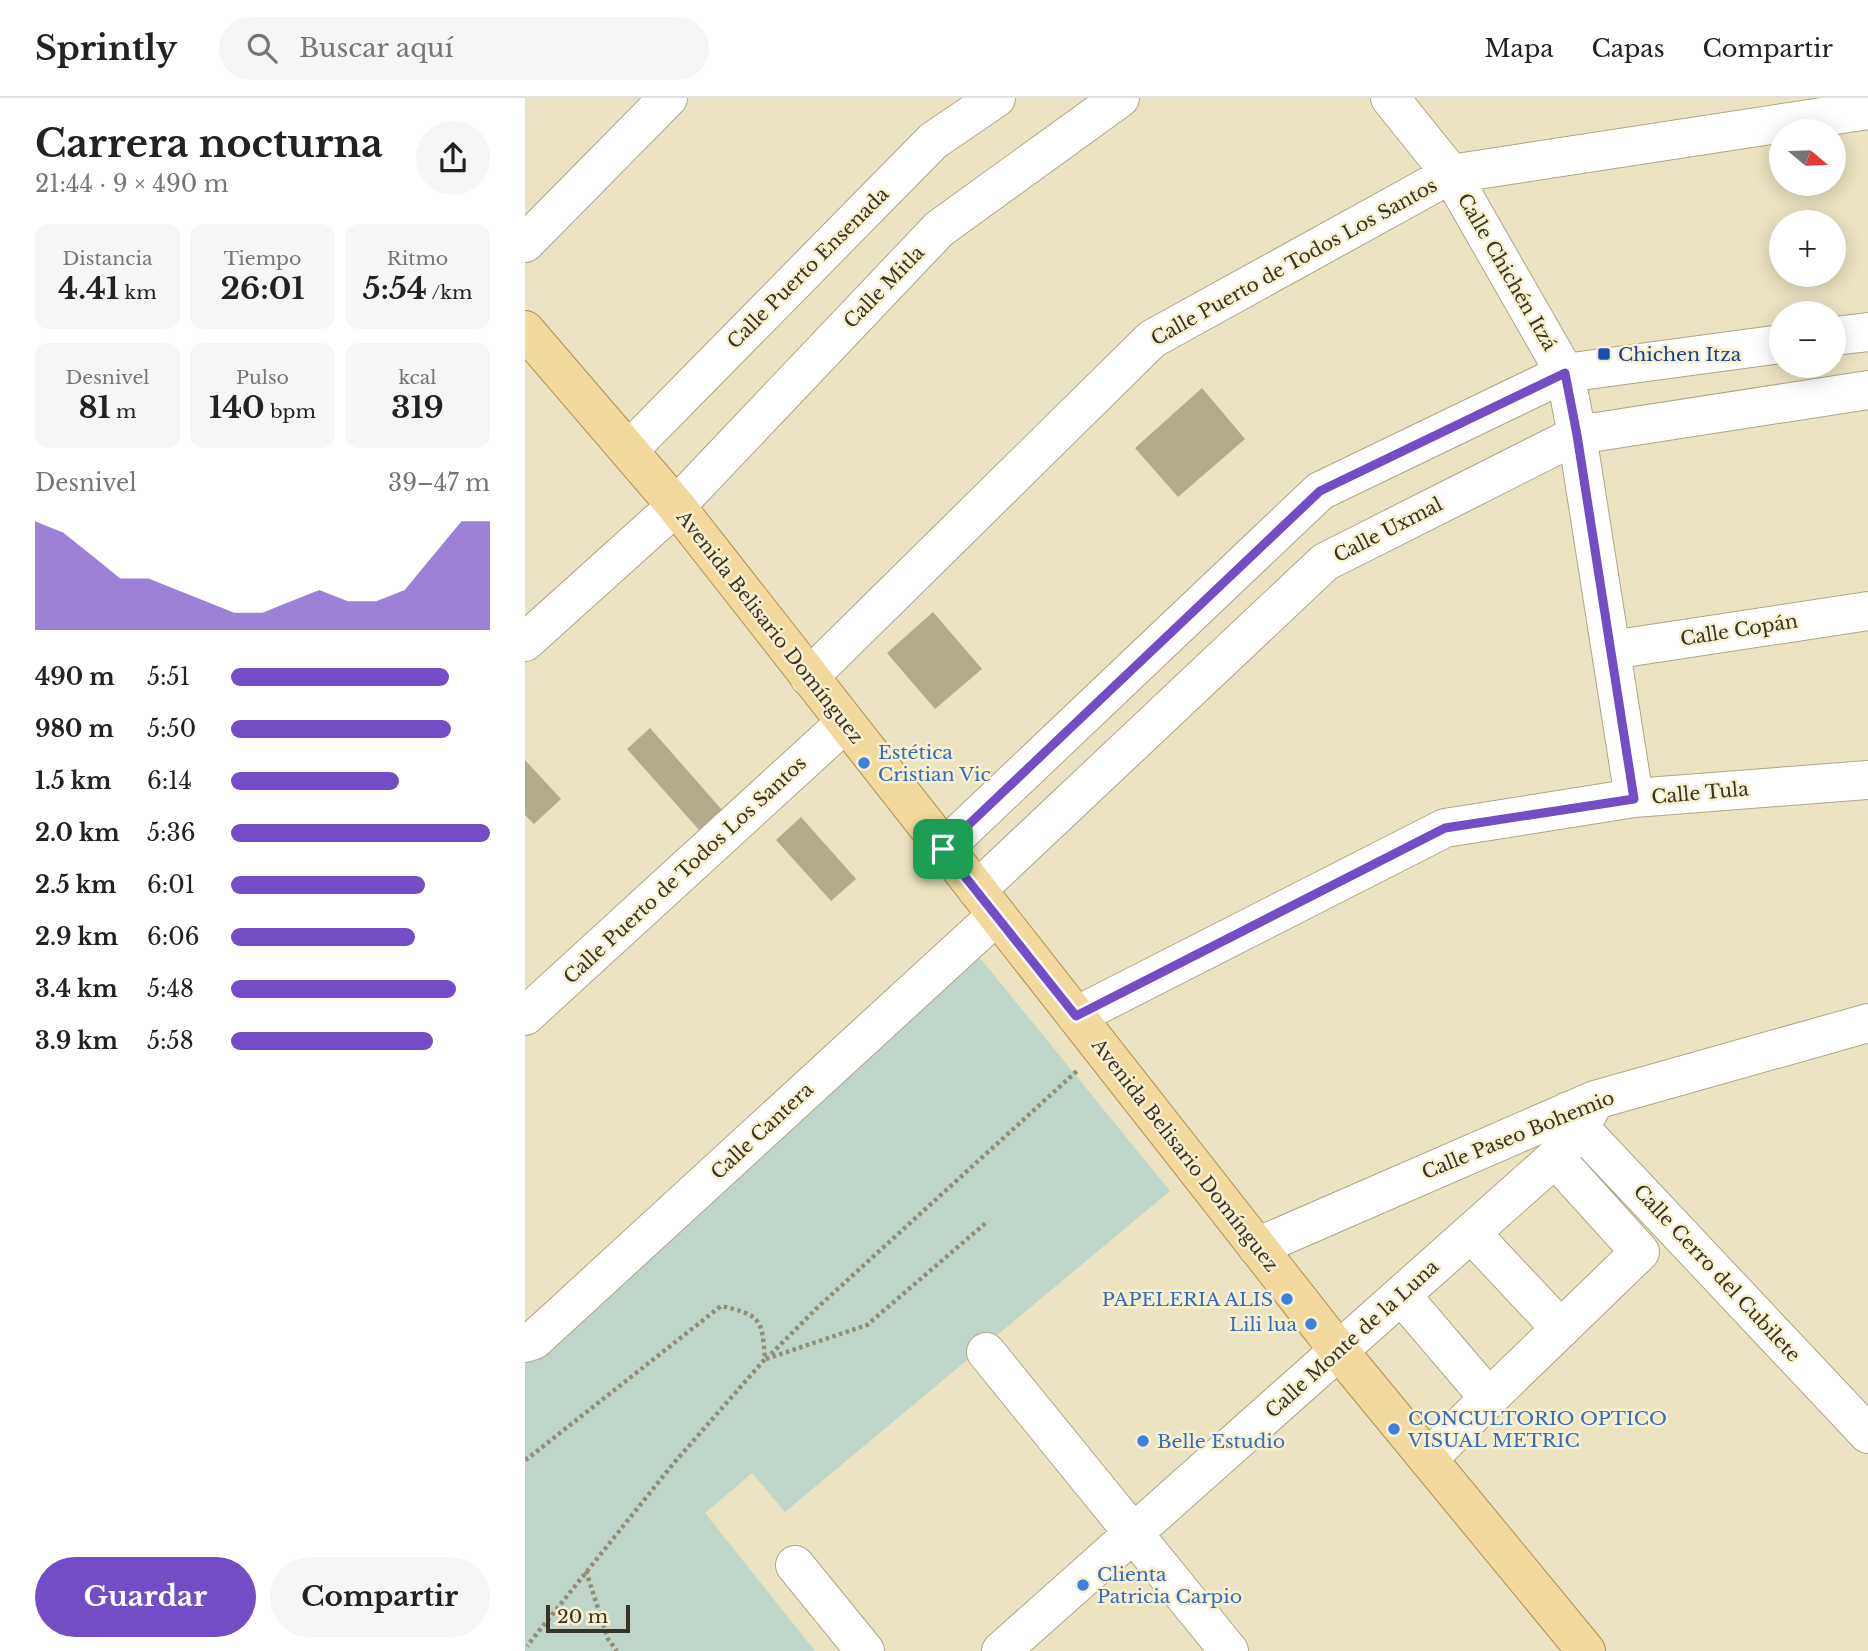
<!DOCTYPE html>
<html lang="es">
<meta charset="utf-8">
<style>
:root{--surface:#fff;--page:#f6f6f6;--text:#222;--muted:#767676;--line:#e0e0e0;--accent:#734dc6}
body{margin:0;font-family:"Libre Baskerville",serif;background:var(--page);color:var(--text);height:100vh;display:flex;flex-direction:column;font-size:26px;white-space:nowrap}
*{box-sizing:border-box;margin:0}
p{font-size:23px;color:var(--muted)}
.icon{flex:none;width:38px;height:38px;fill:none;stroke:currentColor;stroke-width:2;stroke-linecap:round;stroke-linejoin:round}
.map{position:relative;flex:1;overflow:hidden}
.details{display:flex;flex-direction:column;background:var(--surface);width:525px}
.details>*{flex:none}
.needle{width:46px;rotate:109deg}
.controls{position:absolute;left:1244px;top:21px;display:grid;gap:14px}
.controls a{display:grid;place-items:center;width:77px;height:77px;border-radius:50%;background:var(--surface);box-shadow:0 4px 18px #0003;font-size:35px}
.scale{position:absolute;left:21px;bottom:18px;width:84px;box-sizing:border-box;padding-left:7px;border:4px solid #383427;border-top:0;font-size:19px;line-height:24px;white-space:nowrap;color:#383427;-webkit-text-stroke:5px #f9f0cf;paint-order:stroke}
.pin{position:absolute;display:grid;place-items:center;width:60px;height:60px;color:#fff;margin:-30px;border-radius:14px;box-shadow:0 4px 10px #0006}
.round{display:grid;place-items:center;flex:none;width:74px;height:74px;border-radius:37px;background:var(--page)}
.headline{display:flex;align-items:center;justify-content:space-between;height:119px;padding:0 35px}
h1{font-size:38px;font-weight:800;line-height:52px}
.stats{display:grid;grid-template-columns:repeat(3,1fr);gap:10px;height:119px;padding:7px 35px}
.stats div{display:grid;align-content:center;border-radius:14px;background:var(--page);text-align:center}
.stats b{font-size:30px;font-weight:800}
.stats small{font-size:19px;font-weight:400}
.stats p{font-size:19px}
.chart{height:196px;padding:14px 35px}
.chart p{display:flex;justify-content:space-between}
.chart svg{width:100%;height:126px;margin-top:7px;fill:var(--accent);opacity:.7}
.cta{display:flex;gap:14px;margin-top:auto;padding:14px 35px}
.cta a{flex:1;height:80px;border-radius:42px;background:var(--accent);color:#fff;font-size:28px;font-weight:800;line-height:80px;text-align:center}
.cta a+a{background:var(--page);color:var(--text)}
ul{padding:0 35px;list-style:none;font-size:23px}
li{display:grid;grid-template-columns:112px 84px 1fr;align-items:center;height:52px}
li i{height:18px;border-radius:9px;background:var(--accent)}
header{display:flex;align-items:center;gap:42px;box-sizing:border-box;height:98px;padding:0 35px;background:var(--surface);border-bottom:2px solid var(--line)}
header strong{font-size:33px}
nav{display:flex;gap:38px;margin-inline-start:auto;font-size:24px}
.search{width:490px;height:63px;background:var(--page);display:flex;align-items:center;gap:18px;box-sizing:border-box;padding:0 24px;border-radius:38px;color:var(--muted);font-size:26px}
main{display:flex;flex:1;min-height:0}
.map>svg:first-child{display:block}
.green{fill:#bfd5c9}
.building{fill:#b2aa8c}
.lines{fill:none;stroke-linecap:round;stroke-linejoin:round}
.minor-casing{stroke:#aea686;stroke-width:40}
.major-casing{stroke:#ac8f49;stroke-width:40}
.path{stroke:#948d76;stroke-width:4.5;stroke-dasharray:3.5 3.5;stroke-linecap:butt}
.minor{stroke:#fff;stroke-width:38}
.major{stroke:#f2d99d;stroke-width:38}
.route-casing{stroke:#fff;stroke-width:14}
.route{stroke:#734dc6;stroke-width:9}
.transit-dot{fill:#1a4fb4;stroke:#f9f0cf;stroke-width:2.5}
.shop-dot{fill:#3f7fe0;stroke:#f9f0cf;stroke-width:2.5}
.labels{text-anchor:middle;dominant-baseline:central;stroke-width:5;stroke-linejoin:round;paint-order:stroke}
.street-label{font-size:19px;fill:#383427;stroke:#f9f0cf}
.transit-label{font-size:19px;fill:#164399;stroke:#f9f0cf;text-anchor:start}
.shop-label{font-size:19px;fill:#366cbe;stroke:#f9f0cf;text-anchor:start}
</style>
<header>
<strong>Sprintly</strong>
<div class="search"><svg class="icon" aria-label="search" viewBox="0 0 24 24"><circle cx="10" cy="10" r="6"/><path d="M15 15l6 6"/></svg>Buscar aquí</div>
<nav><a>Mapa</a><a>Capas</a><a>Compartir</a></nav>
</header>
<main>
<section class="details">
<div class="headline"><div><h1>Carrera nocturna</h1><p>21:44 · 9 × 490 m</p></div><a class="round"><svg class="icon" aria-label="share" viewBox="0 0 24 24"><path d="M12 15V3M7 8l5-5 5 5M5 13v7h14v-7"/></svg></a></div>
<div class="stats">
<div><p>Distancia</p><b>4.41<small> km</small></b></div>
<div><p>Tiempo</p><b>26:01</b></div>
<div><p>Ritmo</p><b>5:54<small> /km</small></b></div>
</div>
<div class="stats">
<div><p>Desnivel</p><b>81<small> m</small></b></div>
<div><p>Pulso</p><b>140<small> bpm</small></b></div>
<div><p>kcal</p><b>319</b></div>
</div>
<div class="chart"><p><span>Desnivel</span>39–47 m</p>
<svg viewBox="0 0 160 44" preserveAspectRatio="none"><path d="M0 44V6L10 10L20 18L30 26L40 26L50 30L60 34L70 38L80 38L90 34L100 30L110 34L120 34L130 30L140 18L150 6L160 6V44z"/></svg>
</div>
<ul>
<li><b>490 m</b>5:51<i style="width:84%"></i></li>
<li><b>980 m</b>5:50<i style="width:85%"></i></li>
<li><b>1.5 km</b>6:14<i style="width:65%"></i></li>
<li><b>2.0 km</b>5:36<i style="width:100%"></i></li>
<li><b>2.5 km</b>6:01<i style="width:75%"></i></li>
<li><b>2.9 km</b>6:06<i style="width:71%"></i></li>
<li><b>3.4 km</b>5:48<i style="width:87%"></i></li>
<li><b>3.9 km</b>5:58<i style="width:78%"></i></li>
</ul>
<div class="cta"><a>Guardar</a><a>Compartir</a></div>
</section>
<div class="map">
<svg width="1343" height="1553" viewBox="0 0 1343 1553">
<rect width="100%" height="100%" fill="#ece3c2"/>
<!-- green -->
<path class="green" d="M455,860L645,1093L260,1414L227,1375L180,1415L290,1553H0V1259L19,1249Z"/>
<!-- building -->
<path class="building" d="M677,290L720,341L653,399L610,350Z
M408,514L457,571L410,611L362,555Z
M125,630L197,712L175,733L102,651Z
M0,662L36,701L9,726L0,717Z
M276,719L331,781L306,803L251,742Z"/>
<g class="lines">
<!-- minor casing -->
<g class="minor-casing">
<path id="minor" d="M865,0L926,76L1040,275L1052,337L1109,700
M0,145L143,0
M1309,238L1343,234
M104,352L408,43L471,0
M0,544L151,408L414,131L595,0
M1086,552L1343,513
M284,579L627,241L926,76L1343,12
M418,751L795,393L1040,275L1256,246
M452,792L800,464L1052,337L1343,292
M0,918L320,625
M551,918L920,730L1109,700L1343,682
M1043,1013L1055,1030L1343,1336
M946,1135L1036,1231
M732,1149L1070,1002L1343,925
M876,1197L964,1300L1115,1154L1030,1060
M0,1245L9,1242L472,817
M461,1254L704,1553
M903,1361L964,1300
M270,1467L340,1553
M476,1553L1030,1060L1055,1030L1070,1002"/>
</g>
<!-- major casing -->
<g class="major-casing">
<path id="major" d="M0,232L151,408L814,1253L1061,1553"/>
</g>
<!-- path -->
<path class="path" d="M241,1261L294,1208L553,972
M241,1261L342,1227L463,1123
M0,1360L2,1361L196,1208C237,1217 237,1222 240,1261L148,1366L2,1548
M61,1473L83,1541L92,1553"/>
<!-- minor -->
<use href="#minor" class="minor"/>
<!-- major -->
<use href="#major" class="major"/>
</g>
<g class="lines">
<!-- route casing -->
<g class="route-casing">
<path id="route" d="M1040,275L1052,337L1109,701L920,730L551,918L418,751L795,393Z"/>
</g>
<!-- route -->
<use href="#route" class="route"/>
</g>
<!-- markers -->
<rect class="transit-dot" x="1072" y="249" width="14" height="14" rx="3.5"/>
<g class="shop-dot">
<circle cx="339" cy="665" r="7"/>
<circle cx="762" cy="1201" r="7"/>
<circle cx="786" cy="1226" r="7"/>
<circle cx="869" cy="1331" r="7"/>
<circle cx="618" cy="1343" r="7"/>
<circle cx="558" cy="1487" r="7"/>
</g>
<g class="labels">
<!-- street labels -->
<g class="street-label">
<text transform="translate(769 164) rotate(-29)">Calle Puerto de Todos Los Santos</text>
<text transform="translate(283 170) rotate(-45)">Calle Puerto Ensenada</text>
<text transform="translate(982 174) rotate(60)">Calle Chichén Itzá</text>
<text transform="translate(359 189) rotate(-46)">Calle Mitla</text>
<text transform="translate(863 432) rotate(-27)">Calle Uxmal</text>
<text transform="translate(245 529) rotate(52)">Avenida Belisario Domínguez</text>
<text transform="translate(1214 532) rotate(-9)">Calle Copán</text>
<text transform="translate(1175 695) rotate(-5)">Calle Tula</text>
<text transform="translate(160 772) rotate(-43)">Calle Puerto de Todos Los Santos</text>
<text transform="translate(237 1033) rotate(-43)">Calle Cantera</text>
<text transform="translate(993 1037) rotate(-22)">Calle Paseo Bohemio</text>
<text transform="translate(660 1057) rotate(52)">Avenida Belisario Domínguez</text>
<text transform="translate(1192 1175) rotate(47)">Calle Cerro del Cubilete</text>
<text transform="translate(827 1241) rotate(-42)">Calle Monte de la Luna</text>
</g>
<!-- transit labels -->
<g class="transit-label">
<text x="1093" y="256">Chichen Itza</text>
</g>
<!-- shop labels -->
<g class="shop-label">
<text x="353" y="654">Estética<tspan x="353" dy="22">Cristian Vic</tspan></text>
<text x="748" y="1201" text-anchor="end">PAPELERIA ALIS</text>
<text x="772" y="1226" text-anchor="end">Lili lua</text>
<text x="883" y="1320">CONCULTORIO OPTICO<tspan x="883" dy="22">VISUAL METRIC</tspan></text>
<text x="632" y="1343">Belle Estudio</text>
<text x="572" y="1476">Clienta<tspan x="572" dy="22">Patricia Carpio</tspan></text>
</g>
</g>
</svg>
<div class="controls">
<a><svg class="needle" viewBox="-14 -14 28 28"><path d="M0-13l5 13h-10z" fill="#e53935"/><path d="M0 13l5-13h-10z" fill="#767676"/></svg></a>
<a>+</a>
<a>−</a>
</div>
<div class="scale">20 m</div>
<div class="pin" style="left:418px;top:751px;background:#1e9e55"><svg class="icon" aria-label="arrive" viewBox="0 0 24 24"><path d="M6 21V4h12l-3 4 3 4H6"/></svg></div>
</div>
</main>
